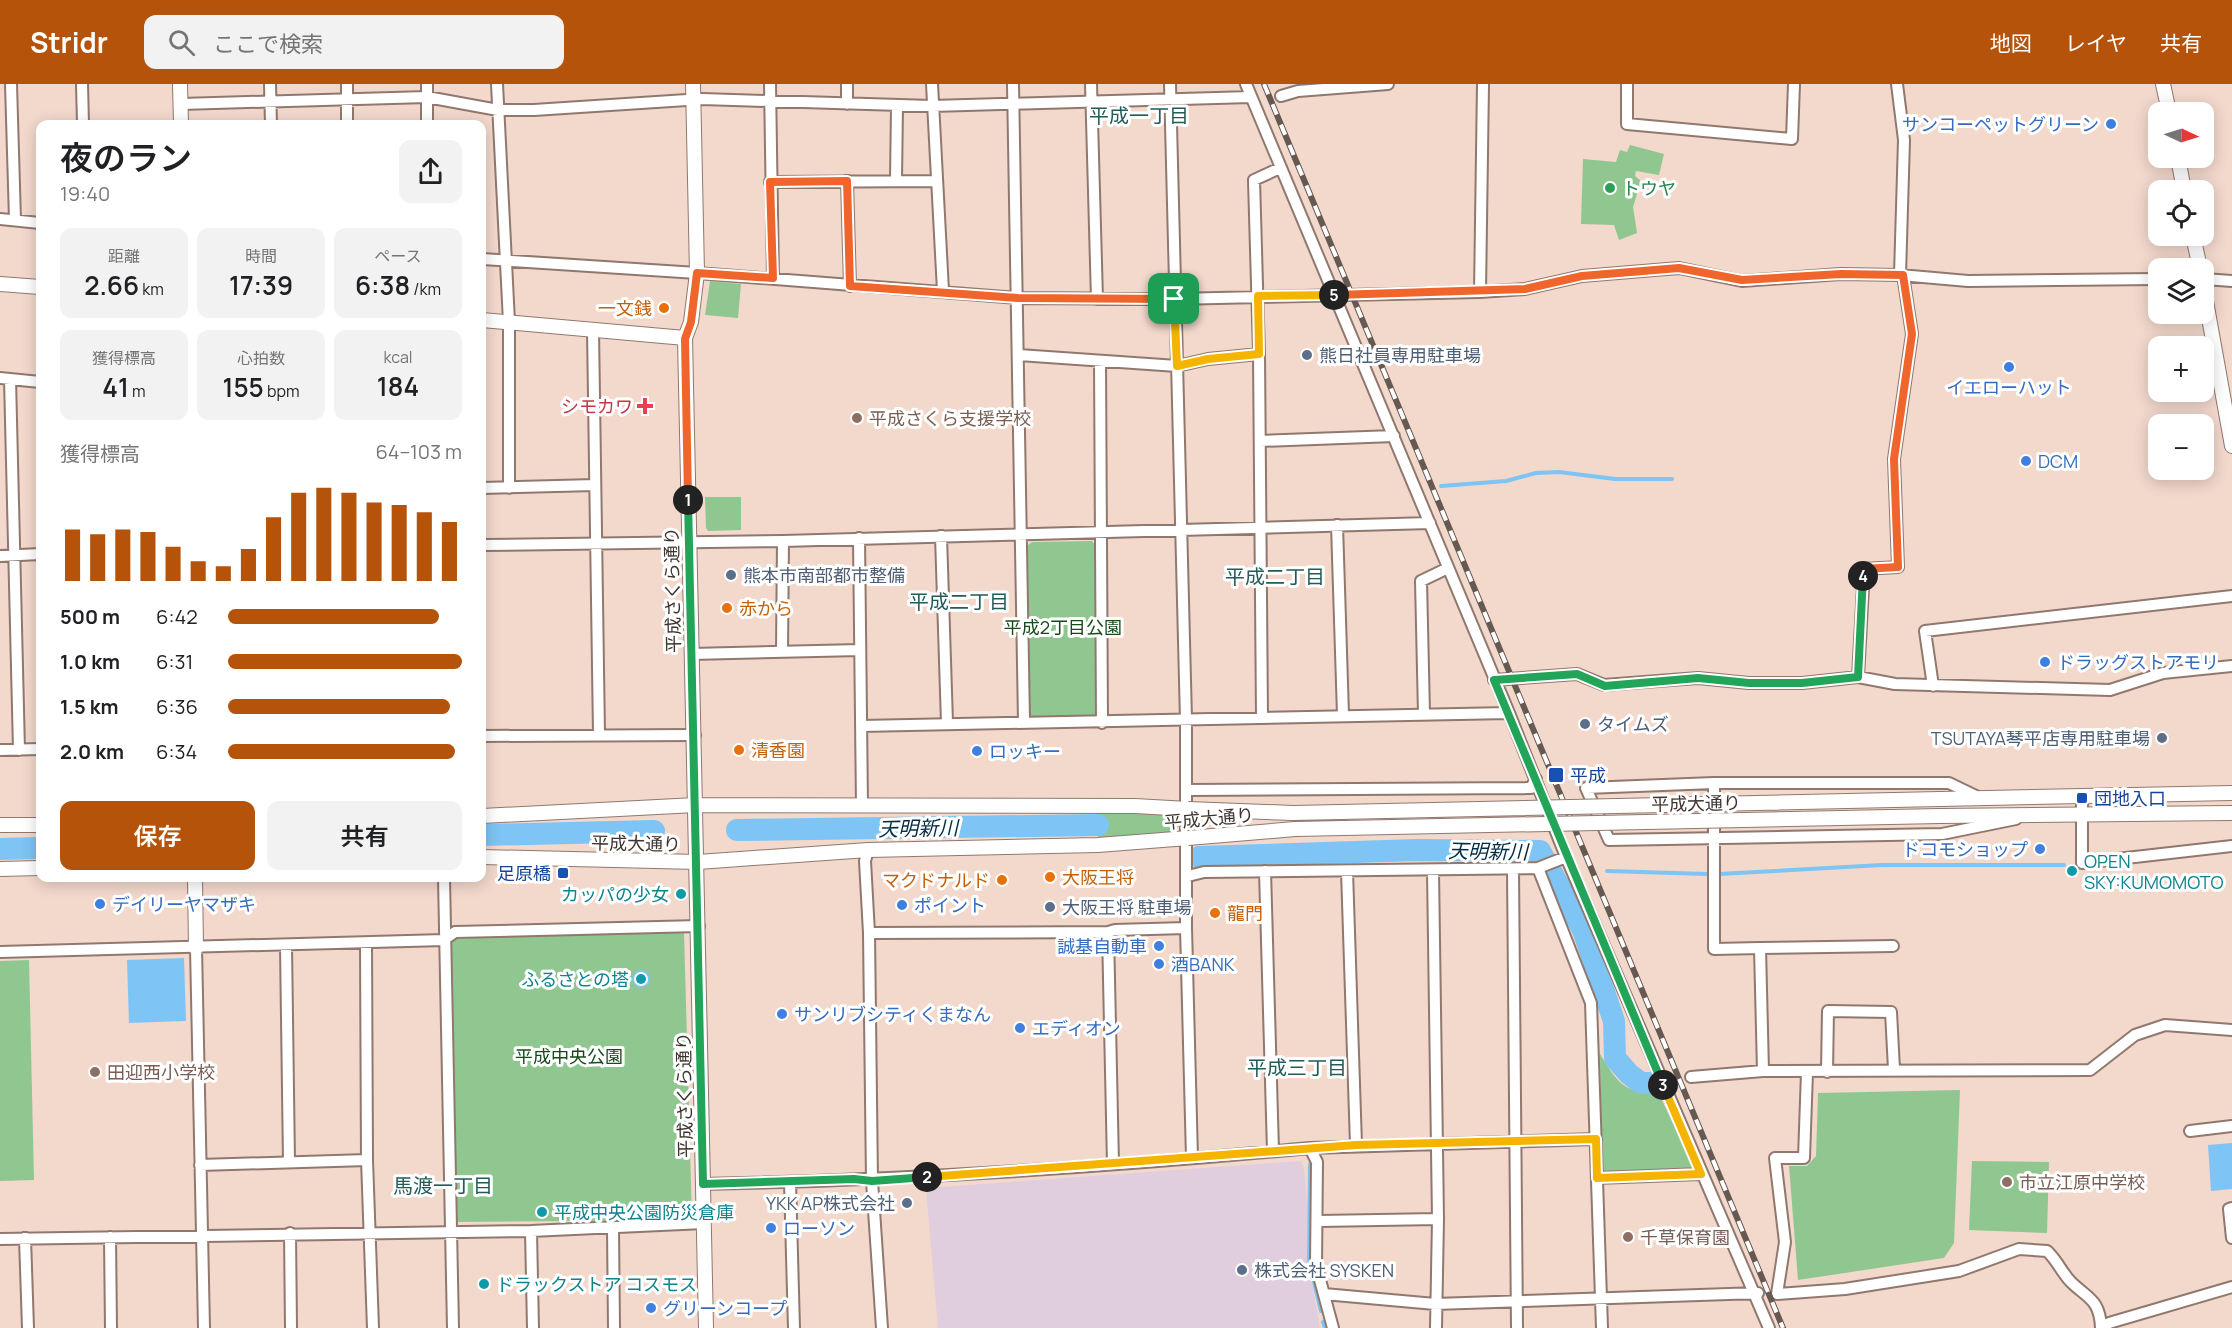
<!DOCTYPE html>
<html lang="ja">
<meta charset="utf-8">
<style>
:root{--surface:#fff;--page:#f2f2f2;--text:#202124;--muted:#757577;--accent:#b45309}
body{margin:0;font-family:Manrope,"Noto Sans JP",sans-serif;background:var(--page);color:var(--text);height:100vh;display:flex;flex-direction:column;font-size:22px;white-space:nowrap}
*{box-sizing:border-box;margin:0}
p{font-size:20px;color:var(--muted)}
.icon{flex:none;width:33px;height:33px;fill:none;stroke:currentColor;stroke-width:2;stroke-linecap:round;stroke-linejoin:round}
.map{position:relative;flex:1;overflow:hidden}
.drawer{position:absolute;left:36px;top:36px;width:450px;height:762px;display:flex;flex-direction:column;background:var(--surface);border-radius:12px;box-shadow:0 3px 15px #0003}
.drawer>*{flex:none}
.needle{width:39px;rotate:94deg}
.fabs{position:absolute;left:2148px;top:18px;display:grid;gap:12px}
.fabs a{display:grid;place-items:center;width:66px;height:66px;border-radius:12px;background:var(--surface);box-shadow:0 3px 15px #0003;font-size:30px}
.pin{position:absolute;display:grid;place-items:center;width:51px;height:51px;color:#fff;margin:-26px;border-radius:12px;box-shadow:0 3px 9px #0006}
.km{position:absolute;width:30px;height:30px;margin:-15px;border-radius:50%;background:#222;color:#fff;font-size:16px;line-height:30px;text-align:center}
.round{display:grid;place-items:center;flex:none;width:63px;height:63px;border-radius:12px;background:var(--page)}
.headline{display:flex;align-items:center;justify-content:space-between;height:102px;padding:0 24px}
h1{font-size:33px;font-weight:600;line-height:45px}
.figures{display:grid;grid-template-columns:repeat(3,1fr);gap:9px;height:102px;padding:6px 24px}
.figures div{display:grid;align-content:center;border-radius:12px;background:var(--page);text-align:center}
.figures b{font-size:26px;font-weight:600}
.figures small{font-size:16px;font-weight:400}
.figures p{font-size:16px}
.chart{height:168px;padding:12px 24px}
.chart p{display:flex;justify-content:space-between}
.chart svg{width:100%;height:108px;margin-top:6px;stroke:var(--accent);stroke-width:6}
.primary-button{display:flex;gap:12px;margin-top:auto;padding:12px 24px}
.primary-button a{flex:1;height:69px;border-radius:12px;background:var(--accent);color:#fff;font-size:24px;font-weight:600;line-height:69px;text-align:center}
.primary-button a+a{background:var(--page);color:var(--text)}
ul{padding:0 24px;list-style:none;font-size:20px}
li{display:grid;grid-template-columns:96px 72px 1fr;align-items:center;height:45px}
li i{height:15px;border-radius:8px;background:var(--accent)}
header{display:flex;align-items:center;gap:36px;box-sizing:border-box;height:84px;padding:0 30px;background:var(--accent);color:#fff}
header strong{font-size:28px}
nav{display:flex;gap:33px;margin-inline-start:auto;font-size:21px}
.search{width:420px;height:54px;background:var(--page);display:flex;align-items:center;gap:15px;box-sizing:border-box;padding:0 21px;border-radius:12px;color:var(--muted);font-size:22px}
.map>svg:first-child{display:block}
.industrial{fill:#e0cede}
.green{fill:#90c790}
.water{fill:#7ec4f4}
.lines{fill:none;stroke-linecap:round;stroke-linejoin:round}
.stream{stroke:#7ec4f4;stroke-width:4}
.river{stroke:#7ec4f4;stroke-width:22}
.street-casing{stroke:#90786e;stroke-width:14}
.secondary-casing{stroke:#90786e;stroke-width:16}
.street{stroke:#fff;stroke-width:10}
.secondary{stroke:#fff;stroke-width:14}
.rail-casing{stroke:#665952;stroke-width:6}
.rail{stroke:#fff;stroke-width:4;stroke-dasharray:11;stroke-linecap:butt}
.secondary-bridge-casing{stroke:#90786e;stroke-width:16;stroke-linecap:butt}
.secondary-bridge{stroke:#fff;stroke-width:14}
.split-1-casing{stroke:#fff;stroke-width:12}
.split-2-casing{stroke:#fff;stroke-width:12}
.split-3-casing{stroke:#fff;stroke-width:12}
.split-4-casing{stroke:#fff;stroke-width:12}
.split-5-casing{stroke:#fff;stroke-width:12}
.split-6-casing{stroke:#fff;stroke-width:12}
.split-1{stroke:#f0652b;stroke-width:8}
.split-2{stroke:#22a559;stroke-width:8}
.split-3{stroke:#f5b400;stroke-width:8}
.split-4{stroke:#22a559;stroke-width:8}
.split-5{stroke:#f0652b;stroke-width:8}
.split-6{stroke:#f5b400;stroke-width:8}
.shop-dot{fill:#3f7fe0;stroke:#fff;stroke-width:2}
.leisure-dot{fill:#2e9e5b;stroke:#fff;stroke-width:2}
.food-dot{fill:#e8710a;stroke:#fff;stroke-width:2}
.service-dot{fill:#5c6f8a;stroke:#fff;stroke-width:2}
.health-dot{fill:#e0444e;stroke:#fff;stroke-width:2}
.education-dot{fill:#8d6e63;stroke:#fff;stroke-width:2}
.transit-dot{fill:#1a4fb4;stroke:#fff;stroke-width:2}
.culture-dot{fill:#0f9aa8;stroke:#fff;stroke-width:2}
.labels{text-anchor:middle;dominant-baseline:central;stroke-width:6;stroke-linejoin:round;paint-order:stroke}
.shop-label{font-size:18px;fill:#366cbe;stroke:#fff;text-anchor:start}
.leisure-label{font-size:18px;fill:#27864d;stroke:#fff;text-anchor:start}
.food-label{font-size:18px;fill:#c56008;stroke:#fff;text-anchor:start}
.service-label{font-size:18px;fill:#4e5e75;stroke:#fff;text-anchor:start}
.health-label{font-size:18px;fill:#be3a42;stroke:#fff;text-anchor:end}
.education-label{font-size:18px;fill:#785e54;stroke:#fff;text-anchor:start}
.street-label{font-size:18px;fill:#3e342f;stroke:#fff}
.park-label{font-size:18px;fill:#17491b;stroke:#fff}
.transit-label{font-size:18px;fill:#164399;stroke:#fff;text-anchor:start}
.culture-label{font-size:18px;fill:#0d838f;stroke:#fff;text-anchor:start}
.neighbourhood-label{font-size:20px;fill:#225c58;stroke:#fff}
.water-label{font-size:20px;font-style:italic;fill:#032d45;stroke:#fff}
</style>
<header>
<strong>Stridr</strong>
<div class="search"><svg class="icon" aria-label="search" viewBox="0 0 24 24"><circle cx="10" cy="10" r="6"/><path d="M15 15l6 6"/></svg>ここで検索</div>
<nav><a>地図</a><a>レイヤ</a><a>共有</a></nav>
</header>
<div class="map">
<svg width="2232" height="1244" viewBox="0 0 2232 1244">
<rect width="100%" height="100%" fill="#f3d8cc"/>
<!-- industrial -->
<path class="industrial" d="M1301,1077L1304,1085L1308,1124V1177L1320,1244H938L926,1104Z"/>
<!-- green -->
<path class="green" d="M1630,61L1664,70L1659,91L1636,87L1635,92L1641,97L1633,123L1637,149L1619,156L1614,141L1581,140L1583,75L1616,78L1620,66L1627,68Z
M710,197L741,200L738,234L705,231Z
M741,413V446L708,447L706,444L705,413Z
M1092,457L1095,461L1099,628L1093,633L1034,634L1030,630L1027,462L1032,458Z
M1098,728L1173,730L1177,733L1179,742L1172,749L1098,754Z
M624,848H684L692,1136L456,1138L448,855Z
M29,876L34,1096L0,1097V877Z
M1600,970C1618,999 1622,1008 1659,1010L1694,1083L1691,1087L1602,1089Z
M1960,1006L1954,1159L1944,1174L1798,1196L1789,1082H1807L1816,1072L1818,1009Z
M1972,1077L2049,1078L2047,1149L1969,1146Z"/>
<!-- water -->
<path class="water" d="M184,874L186,937L129,939L127,876Z
M632 895a9 9 0 1 1 18 0a9 9 0 1 1-18 0Z
M2232,1059V1105L2211,1107L2208,1061Z"/>
<g class="lines">
<!-- stream -->
<path class="stream" d="M1441,402L1506,397L1536,389L1559,388L1615,395H1672
M1607,787L1707,790
M1719,790L1882,781H2064
M1310,1080L1309,1177L1321,1227
M1323,1238L1325,1244"/>
<!-- river -->
<path class="river" d="M737,746L1098,741
M482,751L654,747
M0,765L40,764
M1199,773L1417,766L1540,767L1583,846L1614,937L1615,974L1629,990L1641,999H1656"/>
<!-- street casing -->
<g class="street-casing">
<path id="street" d="M11,0L15,136
M82,0L83,40
M270,0L271,40
M347,0V40
M427,0V40
M497,0L509,238V404
M770,0L773,194
M847,0V20
M932,0L943,207
M1013,0L1024,638
M1091,0L1097,215
M1170,0L1186,636V844L1192,1074
M1246,0L1509,629L1566,773L1769,1244
M1627,0V40L1792,55L1794,0
M1281,12L1298,7L1388,0
M181,20L427,13L498,26H534L702,15L932,22L1251,13
M896,96L897,22
M847,97L850,202
M770,98L936,97
M0,135L40,139
M482,175L697,189L1018,214L1174,215L1480,208L1525,205L1582,192L1679,184L1742,197L1841,190L1900,191L1904,56L1897,0
M1900,191L1968,197L2158,195
M2204,195L2232,197
M1480,208L1483,0
M593,246L599,650
M1019,271L1177,282L1208,275L1259,270
M1100,277L1102,639
M0,294L40,298
M10,295L19,666
M1260,357L1394,352
M482,404L595,401
M1337,441L1343,631
M941,452L947,639
M859,454L862,722
M482,461L783,457L1430,439
M0,472L40,470
M782,567L783,457
M691,570L860,566
M1858,593L1864,485L1898,483L1894,375L1912,250L1903,191
M1494,596L1577,590L1604,601L1698,594L1749,599H1802L1858,593L1895,600L2110,606L2163,589L2232,582
M1933,602L1925,547L2232,512
M1424,630L1421,497L1448,484
M1262,633L1259,270L1254,96L1280,84
M861,642L1509,629
M482,652L695,651
M0,666L40,665
M1714,699V865L1760,864L1763,987
M1187,706L1531,704L1536,695
M1978,713L1949,699H1714L1586,704L1609,756L1942,750L2016,735
M2082,714V779L2232,762
M868,766L865,777L869,849L872,1097L882,1244
M1538,784L1591,919L1602,1244
M1513,785L1517,1244
M1433,786L1438,1135L1436,1244
M1265,787L1273,1067
M1347,787L1356,1061
M1188,792L1204,788L1538,784L1566,773
M444,794L453,1244
M1108,848L1113,1080
M869,849L1108,848L1115,846L1186,844
M366,859L367,1076L373,1244
M286,862L289,1078
M196,864L204,1244
M1760,864L1893,862
M0,868L444,856L455,848L699,842
M1807,988L1804,1074H1775L1785,1158L1777,1210L1845,1205L1959,1187L2019,1165L2047,1167C2057,1176 2062,1189 2071,1198C2087,1214 2100,1215 2101,1244
M1827,988L1828,927L1891,928L1894,985
M1691,993L1763,987L2090,986L2135,951L2165,941L2232,946
M2190,1047L2232,1042
M1310,1064L1596,1055
M200,1081L367,1076
M1597,1094L1701,1090
M790,1098L794,1244
M703,1100C906,1096 1108,1083 1310,1064L1317,1078L1316,1181L1333,1244
M2232,1124L2229,1125L2232,1154
M1319,1137L1438,1135
M613,1144L614,1244
M531,1147L533,1244
M290,1149L291,1244
M110,1153L111,1244
M25,1154L28,1244
M0,1155L531,1147L704,1139
M1324,1210L1435,1220L1758,1209
M2103,1244L2109,1239L2232,1203"/>
</g>
<!-- secondary casing -->
<g class="secondary-casing">
<path id="secondary" d="M180,0L181,40
M693,0L697,189L691,238L685,254L706,1244
M2163,0L2169,28
M2178,74L2184,106
M2193,152L2200,184
M0,200L40,203
M2204,206L2232,362
M482,236L685,254
M1940,715L2232,709
M482,732L696,721L1135,722L1188,725
M1940,732L2232,729
M0,741H40
M482,773L698,778L868,766L1098,761L1188,754
M0,785L40,784
M195,794L196,864"/>
</g>
<!-- street -->
<use href="#street" class="street"/>
<!-- secondary -->
<use href="#secondary" class="secondary"/>
<!-- rail casing -->
<g class="rail-casing">
<path id="rail" d="M1264,0L1783,1244"/>
</g>
<!-- rail -->
<use href="#rail" class="rail"/>
<!-- secondary-bridge casing -->
<g class="secondary-bridge-casing">
<path id="secondary-bridge" d="M1188,725L1293,729L1940,715
M1188,754L1295,745L1940,732"/>
</g>
<!-- secondary-bridge -->
<use href="#secondary-bridge" class="secondary-bridge"/>
</g>
<g class="lines">
<!-- split-1 casing -->
<g class="split-1-casing">
<path id="split-1" d="M688,416L685,255L691,238L697,189L773,194L770,98L847,97L850,202L1018,214L1174,215"/>
</g>
<!-- split-2 casing -->
<g class="split-2-casing">
<path id="split-2" d="M688,416L703,1100L854,1095L872,1097L927,1093"/>
</g>
<!-- split-3 casing -->
<g class="split-3-casing">
<path id="split-3" d="M927,1093L1356,1061L1596,1055L1597,1094L1701,1090L1663,1001"/>
</g>
<!-- split-4 casing -->
<g class="split-4-casing">
<path id="split-4" d="M1663,1001L1494,596L1577,590L1605,602L1698,594L1749,599H1802L1858,593L1863,492"/>
</g>
<!-- split-5 casing -->
<g class="split-5-casing">
<path id="split-5" d="M1334,211L1525,205L1582,192L1679,184L1742,196L1841,190L1903,191L1912,250L1894,375L1898,483L1863,485V492"/>
</g>
<!-- split-6 casing -->
<g class="split-6-casing">
<path id="split-6" d="M1174,215L1177,282L1208,275L1259,270L1258,212L1334,211"/>
</g>
<!-- split-1 -->
<use href="#split-1" class="split-1"/>
<!-- split-2 -->
<use href="#split-2" class="split-2"/>
<!-- split-3 -->
<use href="#split-3" class="split-3"/>
<!-- split-4 -->
<use href="#split-4" class="split-4"/>
<!-- split-5 -->
<use href="#split-5" class="split-5"/>
<!-- split-6 -->
<use href="#split-6" class="split-6"/>
</g>
<!-- markers -->
<g class="shop-dot">
<circle cx="2111" cy="40" r="6"/>
<circle cx="2009" cy="283" r="6"/>
<circle cx="2026" cy="377" r="6"/>
<circle cx="2045" cy="578" r="6"/>
<circle cx="977" cy="667" r="6"/>
<circle cx="2040" cy="765" r="6"/>
<circle cx="100" cy="820" r="6"/>
<circle cx="902" cy="821" r="6"/>
<circle cx="1159" cy="862" r="6"/>
<circle cx="1159" cy="880" r="6"/>
<circle cx="782" cy="930" r="6"/>
<circle cx="1020" cy="944" r="6"/>
<circle cx="771" cy="1144" r="6"/>
<circle cx="651" cy="1224" r="6"/>
</g>
<circle class="leisure-dot" cx="1610" cy="104" r="6"/>
<g class="food-dot">
<circle cx="664" cy="224" r="6"/>
<circle cx="727" cy="524" r="6"/>
<circle cx="739" cy="666" r="6"/>
<circle cx="1050" cy="793" r="6"/>
<circle cx="1002" cy="796" r="6"/>
<circle cx="1215" cy="829" r="6"/>
</g>
<g class="service-dot">
<circle cx="1307" cy="271" r="6"/>
<circle cx="731" cy="491" r="6"/>
<circle cx="1585" cy="640" r="6"/>
<circle cx="2162" cy="654" r="6"/>
<circle cx="1050" cy="823" r="6"/>
<circle cx="907" cy="1119" r="6"/>
<circle cx="1242" cy="1186" r="6"/>
</g>
<path class="health-dot" d="M642 313h6v6h6v6h-6v6h-6v-6h-6v-6h6z"/>
<g class="education-dot">
<circle cx="857" cy="334" r="6"/>
<circle cx="95" cy="988" r="6"/>
<circle cx="2007" cy="1098" r="6"/>
<circle cx="1628" cy="1153" r="6"/>
</g>
<g class="transit-dot">
<rect x="1548" y="683" width="16" height="16" rx="3"/>
<rect x="2076" y="708" width="12" height="12" rx="3"/>
<rect x="557" y="783" width="12" height="12" rx="3"/>
</g>
<g class="culture-dot">
<circle cx="2072" cy="787" r="6"/>
<circle cx="681" cy="810" r="6"/>
<circle cx="641" cy="895" r="6"/>
<circle cx="542" cy="1128" r="6"/>
<circle cx="484" cy="1200" r="6"/>
</g>
<g class="labels">
<!-- shop labels -->
<g class="shop-label">
<text x="2099" y="40" text-anchor="end">サンコーペットグリーン</text>
<text x="2009" y="303" text-anchor="middle">イエローハット</text>
<text x="2038" y="377">DCM</text>
<text x="2057" y="578">ドラッグストアモリ</text>
<text x="989" y="667">ロッキー</text>
<text x="2028" y="765" text-anchor="end">ドコモショップ</text>
<text x="112" y="820">デイリーヤマザキ</text>
<text x="914" y="821">ポイント</text>
<text x="1147" y="862" text-anchor="end">誠基自動車</text>
<text x="1171" y="880">酒BANK</text>
<text x="794" y="930">サンリブシティくまなん</text>
<text x="1032" y="944">エディオン</text>
<text x="783" y="1144">ローソン</text>
<text x="663" y="1224">グリーンコープ</text>
</g>
<!-- leisure labels -->
<g class="leisure-label">
<text x="1622" y="104">トウヤ</text>
</g>
<!-- food labels -->
<g class="food-label">
<text x="652" y="224" text-anchor="end">一文銭</text>
<text x="739" y="524">赤から</text>
<text x="751" y="666">清香園</text>
<text x="1062" y="793">大阪王将</text>
<text x="990" y="796" text-anchor="end">マクドナルド</text>
<text x="1227" y="829">龍門</text>
</g>
<!-- service labels -->
<g class="service-label">
<text x="1319" y="271">熊日社員専用駐車場</text>
<text x="743" y="491">熊本市南部都市整備</text>
<text x="1597" y="640">タイムズ</text>
<text x="2150" y="654" text-anchor="end">TSUTAYA琴平店専用駐車場</text>
<text x="1062" y="823">大阪王将 駐車場</text>
<text x="895" y="1119" text-anchor="end">YKK AP株式会社</text>
<text x="1254" y="1186">株式会社 SYSKEN</text>
</g>
<!-- health labels -->
<g class="health-label">
<text x="633" y="322">シモカワ</text>
</g>
<!-- education labels -->
<g class="education-label">
<text x="869" y="334">平成さくら支援学校</text>
<text x="107" y="988">田迎西小学校</text>
<text x="2019" y="1098">市立江原中学校</text>
<text x="1640" y="1153">千草保育園</text>
</g>
<!-- street labels -->
<g class="street-label">
<text transform="translate(672 506) rotate(-91)">平成さくら通り</text>
<text transform="translate(1696 719) rotate(-1)">平成大通り</text>
<text transform="translate(1209 734) rotate(-5)">平成大通り</text>
<text transform="translate(636 759) rotate(1)">平成大通り</text>
<text transform="translate(684 1011) rotate(-91)">平成さくら通り</text>
</g>
<!-- park labels -->
<g class="park-label">
<text x="1063" y="543">平成2丁目公園</text>
<text x="569" y="972">平成中央公園</text>
</g>
<!-- transit labels -->
<g class="transit-label">
<text x="1570" y="691">平成</text>
<text x="2094" y="714">団地入口</text>
<text x="551" y="789" text-anchor="end">足原橋</text>
</g>
<!-- culture labels -->
<g class="culture-label">
<text x="2084" y="777">OPEN<tspan x="2084" dy="21">SKY:KUMOMOTO</tspan></text>
<text x="669" y="810" text-anchor="end">カッパの少女</text>
<text x="629" y="895" text-anchor="end">ふるさとの塔</text>
<text x="554" y="1128">平成中央公園防災倉庫</text>
<text x="496" y="1200">ドラックストア コスモス</text>
</g>
<!-- neighbourhood labels -->
<g class="neighbourhood-label">
<text x="1139" y="31">平成一丁目</text>
<text x="1275" y="492">平成二丁目</text>
<text x="959" y="517">平成二丁目</text>
<text x="1297" y="983">平成三丁目</text>
<text x="443" y="1101">馬渡一丁目</text>
</g>
<!-- water labels -->
<g class="water-label">
<text transform="translate(918 744) rotate(-1)">天明新川</text>
<text transform="translate(1488 767) rotate(1)">天明新川</text>
</g>
</g>
</svg>
<div class="fabs">
<a><svg class="needle" viewBox="-14 -14 28 28"><path d="M0-13l5 13h-10z" fill="#e53935"/><path d="M0 13l5-13h-10z" fill="#757577"/></svg></a>
<a><svg class="icon" aria-label="locate" viewBox="0 0 24 24"><circle cx="12" cy="12" r="6"/><path d="M12 2v4M12 18v4M2 12h4M18 12h4"/></svg></a>
<a><svg class="icon" aria-label="layers" viewBox="0 0 24 24"><path d="M12 4l9 5-9 5-9-5zM3 14l9 5 9-5"/></svg></a>
<a>+</a>
<a>−</a>
</div>
<div class="pin" style="left:1174px;top:215px;background:#1e9e55"><svg class="icon" aria-label="arrive" viewBox="0 0 24 24"><path d="M6 21V4h12l-3 4 3 4H6"/></svg></div>
<b class="km" style="left:688px;top:416px">1</b>
<b class="km" style="left:927px;top:1093px">2</b>
<b class="km" style="left:1663px;top:1001px">3</b>
<b class="km" style="left:1863px;top:492px">4</b>
<b class="km" style="left:1334px;top:211px">5</b>
<section class="drawer">
<div class="headline"><div><h1>夜のラン</h1><p>19:40</p></div><a class="round"><svg class="icon" aria-label="share" viewBox="0 0 24 24"><path d="M12 15V3M7 8l5-5 5 5M5 13v7h14v-7"/></svg></a></div>
<div class="figures">
<div><p>距離</p><b>2.66<small> km</small></b></div>
<div><p>時間</p><b>17:39</b></div>
<div><p>ペース</p><b>6:38<small> /km</small></b></div>
</div>
<div class="figures">
<div><p>獲得標高</p><b>41<small> m</small></b></div>
<div><p>心拍数</p><b>155<small> bpm</small></b></div>
<div><p>kcal</p><b>184</b></div>
</div>
<div class="chart"><p><span>獲得標高</span>64–103 m</p>
<svg viewBox="0 0 160 44" preserveAspectRatio="none"><path d="M5 44V23M15 44V25M25 44V23M35 44V24M45 44V30M55 44V36M65 44V38M75 44V31M85 44V18M95 44V8M105 44V6M115 44V8M125 44V12M135 44V13M145 44V16M155 44V20"/></svg>
</div>
<ul>
<li><b>500 m</b>6:42<i style="width:90%"></i></li>
<li><b>1.0 km</b>6:31<i style="width:100%"></i></li>
<li><b>1.5 km</b>6:36<i style="width:95%"></i></li>
<li><b>2.0 km</b>6:34<i style="width:97%"></i></li>
</ul>
<div class="primary-button"><a>保存</a><a>共有</a></div>
</section>
</div>
